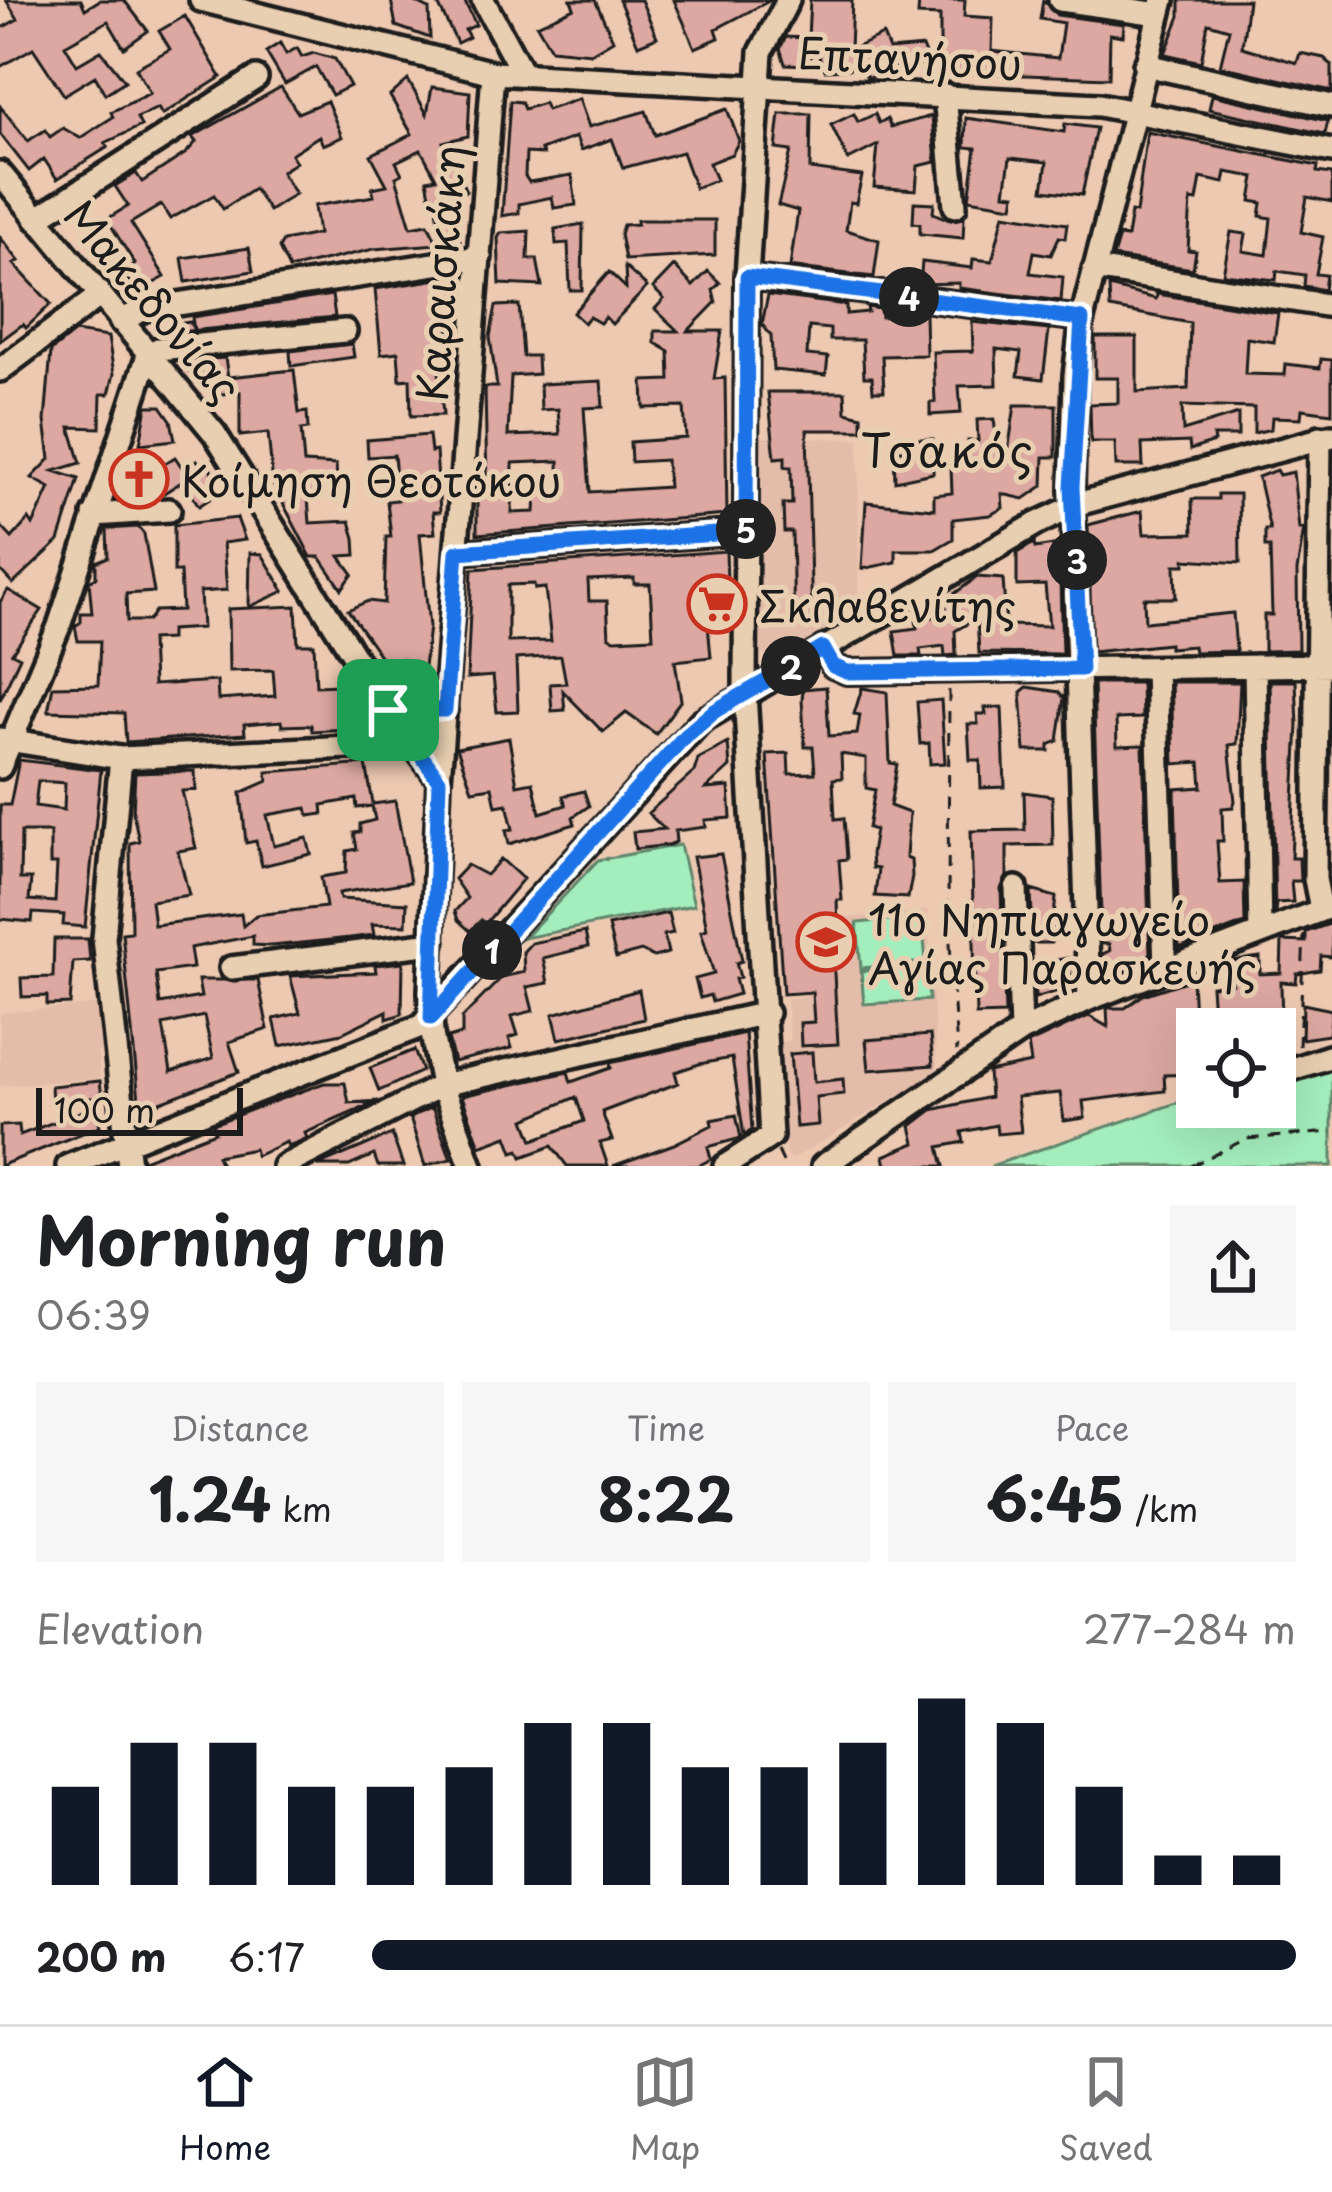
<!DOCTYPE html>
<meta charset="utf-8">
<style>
:root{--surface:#fff;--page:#f6f6f6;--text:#202124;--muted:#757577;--line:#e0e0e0;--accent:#111827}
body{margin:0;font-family:"Playpen Sans",sans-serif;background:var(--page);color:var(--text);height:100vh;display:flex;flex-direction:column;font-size:45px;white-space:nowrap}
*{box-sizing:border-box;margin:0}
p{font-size:39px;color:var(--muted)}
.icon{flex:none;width:66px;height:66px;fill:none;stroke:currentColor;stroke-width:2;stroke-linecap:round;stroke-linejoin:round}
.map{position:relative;height:1166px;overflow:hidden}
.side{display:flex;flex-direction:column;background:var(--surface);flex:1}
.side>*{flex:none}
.buttons{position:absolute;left:1176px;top:1008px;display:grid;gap:24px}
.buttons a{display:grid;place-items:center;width:120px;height:120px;border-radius:0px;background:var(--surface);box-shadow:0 12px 48px #0002;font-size:60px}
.scale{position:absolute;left:36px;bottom:30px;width:207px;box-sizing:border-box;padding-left:12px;border:6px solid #1c1c1c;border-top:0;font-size:33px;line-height:42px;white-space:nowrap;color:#1c1c1c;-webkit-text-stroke:9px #e9cfb1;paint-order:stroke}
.pin{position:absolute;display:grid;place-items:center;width:102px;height:102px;color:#fff;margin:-51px;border-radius:24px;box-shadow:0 6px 18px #0006}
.km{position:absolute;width:60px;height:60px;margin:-30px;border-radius:50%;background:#222;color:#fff;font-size:33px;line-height:60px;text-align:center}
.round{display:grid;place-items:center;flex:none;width:126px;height:126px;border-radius:0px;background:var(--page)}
.headline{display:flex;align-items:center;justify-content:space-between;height:204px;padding:0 36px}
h1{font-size:66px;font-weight:700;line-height:90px}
.figures{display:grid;grid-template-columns:repeat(3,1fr);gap:18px;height:204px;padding:12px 36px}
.figures div{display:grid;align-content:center;border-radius:0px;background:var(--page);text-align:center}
.figures b{font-size:60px;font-weight:700}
.figures small{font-size:33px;font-weight:400}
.figures p{font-size:33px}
.chart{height:336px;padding:24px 36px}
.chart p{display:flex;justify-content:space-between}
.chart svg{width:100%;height:216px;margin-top:12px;stroke:var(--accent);stroke-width:6}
ul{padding:0 36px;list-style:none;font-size:39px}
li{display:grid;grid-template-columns:192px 144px 1fr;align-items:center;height:90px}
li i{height:30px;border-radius:15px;background:var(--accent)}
.tab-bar{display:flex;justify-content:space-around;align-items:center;height:168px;border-top:3px solid var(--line);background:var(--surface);font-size:33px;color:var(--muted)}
.tab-bar a{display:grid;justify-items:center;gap:6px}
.tab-bar .active{color:var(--accent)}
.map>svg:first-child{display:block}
.built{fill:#e4bcaa}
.green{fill:#a4eebd;stroke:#60856c;stroke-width:3}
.building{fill:#dca8a1;stroke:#1c1c1c;stroke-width:3;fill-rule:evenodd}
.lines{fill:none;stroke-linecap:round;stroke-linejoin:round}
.minor-casing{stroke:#1c1c1c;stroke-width:30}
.path{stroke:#1c1c1c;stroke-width:3;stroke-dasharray:12 9;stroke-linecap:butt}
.minor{stroke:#e9cfb1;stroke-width:21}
.route-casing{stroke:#fff;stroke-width:24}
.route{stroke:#1a73e8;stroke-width:15}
.labels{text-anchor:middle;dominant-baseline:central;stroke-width:10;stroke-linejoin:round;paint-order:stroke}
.street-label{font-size:42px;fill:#1c1c1c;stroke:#e9cfb1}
.poi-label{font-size:42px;fill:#1c1c1c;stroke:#e9cfb1;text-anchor:start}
.neighbourhood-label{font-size:45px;letter-spacing:3px;fill:#1c1c1c;stroke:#e9cfb1}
</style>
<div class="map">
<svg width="1332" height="1166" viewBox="0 0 1332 1166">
<rect width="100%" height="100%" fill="#edc9b2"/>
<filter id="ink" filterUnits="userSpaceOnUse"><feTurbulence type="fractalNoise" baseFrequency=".00833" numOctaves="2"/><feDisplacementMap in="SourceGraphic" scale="24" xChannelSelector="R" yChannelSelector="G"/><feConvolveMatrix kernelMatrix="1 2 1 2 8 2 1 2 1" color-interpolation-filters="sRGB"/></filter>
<g filter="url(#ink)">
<!-- built -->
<path class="built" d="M757,437L859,439L858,609L776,660L755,652Z
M928,910L937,1072L793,1159L786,1156L777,1043L790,1041L786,999L805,996L802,922Z
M104,1004L107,1049L98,1051L100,1078L0,1086V1013Z"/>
<!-- green -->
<path class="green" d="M680,845L694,905L524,938L598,860Z
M922,917L926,962L861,968L857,923Z
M926,966L929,1000L864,1004L861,971Z
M1332,1062V1166H991L1197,1096V1107H1275V1076Z"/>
<!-- building -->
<path class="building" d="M6,0H81L85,9L100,0H124L148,31L124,48L108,21L65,45L77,65L101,51L125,81L105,94L95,76L64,95L33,48L0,67V29L18,19Z
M391,0H411L429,9L430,38L396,26Z
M436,0H464L476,25L465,30L469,37L457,43Z
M571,0H595L613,40L591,53L551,49L537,25L574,8Z
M619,0H641L657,37L638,45Z
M674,0H771L716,29L719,38L695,48Z
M810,0H852L850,50L883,35L889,50L922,47L928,62L900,73L897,66L867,78L857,53L849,69L825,70L815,47L807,65L785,64L780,48L786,37L808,38Z
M919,0H965L964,16L993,18L992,51L1058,58L1063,23L1040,19L1043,0L1057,15L1124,24L1123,36L1110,34L1109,78L940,72V16L918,15Z
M1180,0H1248L1242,47L1297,63L1300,53L1324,58L1332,65V91L1220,66L1229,29L1208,23L1201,62L1165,54L1180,16Z
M185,16L221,77L162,115L158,108L137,118L141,126L105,143L108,147L57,179L44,159L29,171L0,134V106L28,141L45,130L50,137L63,128L80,138L113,117L111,112L150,93L136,68L170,49L159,31Z
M280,43L286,54L297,48L302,57L314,53L335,59L350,86L332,95L316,67L285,84L266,52Z
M408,80L427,114L432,87L470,92L468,136L443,142L466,191L459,193L457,215L460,241L441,243L436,198L431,200L427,180L436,178L421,150L396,162L402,174L396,177L411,227L428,224L438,244L374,249L289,269L279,248L283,241L318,234L314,206L374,196L372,188L387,185L371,155L412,134L390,96Z
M281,87L298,113L327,101L342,137L323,145L319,136L291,154L296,162L281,172L295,194L269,211L254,189L223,209L214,195L170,219L161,205L131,223L165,277L139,291L131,285L125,274L135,264L107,219L128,206L115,186L136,173L142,182L186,153L196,142L192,137Z
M1212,95L1328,121L1325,134L1209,109Z
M579,99L589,127L646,111L655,135L727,109L739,141L732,154L709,163L716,180L695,188L682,152L623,168L612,139L581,150L576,137L541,150L543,154L526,153L525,176L529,182L572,175L576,205L554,208L552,197L519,204V213L502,216L510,101L521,102L524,109L544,103L547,110Z
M780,114H811L810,169L862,176L856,203L850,202L846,230L879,240L874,277L790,267L798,211L778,205L791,151L776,149Z
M854,114L858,122L875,114L879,123L887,119L891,127L932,116L936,162L918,166L916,190L874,187L878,145L848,160L831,125Z
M966,118L1064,132L1065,124L1096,128L1082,195L1043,190L1047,162L1010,158L1005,193L1015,194L1013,206L969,199L976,148L965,147Z
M1147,132L1318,166L1317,172L1332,174V202L1307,197L1301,232L1323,237L1316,274L1326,275L1324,290L1304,286L1305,275L1277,271L1276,280L1223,274L1231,232L1246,234L1243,251L1267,255L1271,218L1260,216L1262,203L1251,201L1255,177L1226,172L1224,183L1201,178L1197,201L1191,200L1188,250L1196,251L1193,269L1113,257L1119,236L1127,237L1131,212L1136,213Z
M914,202L934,203L933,213L950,220L964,218L963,238L920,234V224L913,223Z
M1004,214L1067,224L1065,238L1059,237L1051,255L1034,252L1030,273L1063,277L1061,301L959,288V283L920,284L922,262L972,268L973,259L992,261Z
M637,220H715V255L625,260L620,234L623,225L637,224Z
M583,224L582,290H570L568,243L556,244L555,229Z
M529,231L528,259H537L542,286L500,284L498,238L501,233Z
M0,237L19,261L14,264L51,304L26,328L23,324L0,341Z
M249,248L253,271L186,282L182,258Z
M674,266L693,286L708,271L720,283L713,290L716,302L688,331H722L714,379L725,378L727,515L477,534V497L480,487H487L485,387H497L490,337L496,306L519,305L523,356H537L538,374L511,376L508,436L560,434L558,409L541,410L540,384L601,381L603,407L584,408L590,492L668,487L666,460L631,462L630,442L686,438L684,407L644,408L643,381L670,380L669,351L655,343V331H678L655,309L664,299L653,288ZM559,461L560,492L536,495L535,512L512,513L513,463Z
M625,267L647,287L612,324L605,317L600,323L589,317L584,323L573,313L609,272L626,288Z
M451,277L456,307L446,309L451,346L437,348L443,415L411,416L410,379L400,380L398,352L381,354L375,289Z
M1109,287L1156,299L1157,294L1278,313L1274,342L1247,338L1245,374L1285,375L1286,364L1320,368L1321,359L1332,360V413L1302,409L1301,418L1272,417L1271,429L1254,433V408L1182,406L1183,431L1238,414V436H1213L1214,442L1190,450L1189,442L1142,444L1143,466H1116L1115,442H1091L1090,404L1118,403V378H1095V337H1137V392L1188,389L1190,323L1110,308Z
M332,295L335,317L178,332L177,324L190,322L194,330L192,317Z
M768,295L846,305V314L868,312L867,307L880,309L881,317L925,314L926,355L882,356L884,391H873L872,377H864L862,340H830V329L809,327L807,355L828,357L826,375L773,370L771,336L762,324Z
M972,322L1049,330L1043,379L1018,376L1021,352L996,349L997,385L959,386L961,413L930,415V403L935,402L933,352L973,351Z
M75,332L108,337L114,374L109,394H101L100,428L70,427L81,463L54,471L79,479L59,541L13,584L0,570V525L12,538L29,519L33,525L50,488L32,478L50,459L45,421L51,351Z
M352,344L354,357L291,366L290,351Z
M225,358L228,377L294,370L299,413L307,412L308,429L301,430L304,463L336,465L337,480L317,482L319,497L308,498L310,523L350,521L355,538L356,555L340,556L353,574L342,589L320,557H311L273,484L268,433L240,436V392L213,395L211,373L190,374L185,361Z
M768,392H845L846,412L862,416V430H807L812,626H794L792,532H784L783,504H792L791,467H785V457L775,458Z
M1015,405H1056V457H1044L1043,486L1024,499L1002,494L1003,508L990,515L953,519V539L934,550H896V562L862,569L866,502L934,509V495L952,493L951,467H970L968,441H978L977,420L994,419L998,452H1008Z
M147,406H161L171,420L175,440L140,444Z
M429,435L431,452L436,451L440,512H433L435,533L420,534L429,627L424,667L404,668L402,659L388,667L348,610L368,601L384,603L386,537H391L387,501L398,500L394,455L368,457L367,440Z
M911,439H933V473L895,481L894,450H911Z
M175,457L183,469L197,460L204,471L210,467L219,493L199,506L183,481L164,493L131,498L129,460L150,458L151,472Z
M1276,470L1279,475L1293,472L1299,529H1304L1297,571L1298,650L1264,651V615H1272L1270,547H1265V530H1270L1258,477Z
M1218,494H1239L1240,563L1185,559V565H1175L1176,598H1144L1145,622L1233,613L1236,651L1194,652L1193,646L1169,648V644L1092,652L1088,525L1142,511L1144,534L1193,533L1192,499H1218Z
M237,518L245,540L223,543L227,590L200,592L202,628L170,630V639L151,640L153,685L217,681L218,700L275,696L273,670L229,671L228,609L296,606L298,644H314L316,686L339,685L348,729L312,731L311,725L282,726L281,721L244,724L245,734L126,742L124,713L48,711L53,686L98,685L100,641H78L75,626L81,622V613H92L89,581L96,577V562L108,557L107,529L138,527L144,534L154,592L126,594L127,621H148L155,611L182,610L180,572H174V525Z
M1034,543L1035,548L1059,544L1062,654L979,653L977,618L955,631L956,655L945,656L944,646L920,649L921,656H898L894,631L917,628L916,619L933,617L946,608L943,602L977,577L1003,579L1006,625L1049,626L1045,585L1017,586V553Z
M726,551L728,613L707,614L711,657L675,661L681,700L656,734L626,713L603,732L563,691L565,710L552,711L550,684L566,683L561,656L516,659L518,711L497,712L493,676L467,678L472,569ZM634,578V584H650L653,637L615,639L609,637L607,601H589L588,580ZM534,584L535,589L545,588L551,641L508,642V585Z
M250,553L262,554L284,591L249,607Z
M8,590L42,610L12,653L20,657L0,700V602Z
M1270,681H1296L1298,725L1291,858H1299L1300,881H1291L1293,902L1276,903L1275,912Z
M1171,682H1240L1237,744L1229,745L1235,801L1233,807L1222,808L1223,841H1217L1220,883L1244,882L1245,923L1179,948L1175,789L1202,787L1200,762L1174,764Z
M1093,683H1141L1142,718L1116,719L1117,746L1143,745L1150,955L1113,967L1104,966L1102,954L1110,951L1109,944H1102Z
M826,687L829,736L857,734L860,715L854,714L862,688L887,692L890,763L897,764L890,806L909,813L906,858L911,860L912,876L908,898L875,896L878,869L872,868L871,854L875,830L868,828L875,790L866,788V758L841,754L842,778L833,779L835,819L844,818L847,859L839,860L842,900H837L838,925H847L850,954L833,956L838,1044L801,1046L800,1023L814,1022L812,992L783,994L767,754L788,753L789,774L815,773L813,747H805L802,700L803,689Z
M1027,687L1059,692L1064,698L1058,741L1049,745V751H1025L1021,692Z
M941,700L945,763L930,764L929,743L920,744L917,702Z
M1002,707L1005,787L981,788L980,760H970L968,724H978L977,714H986L985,708Z
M509,738L517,785L533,782L540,813L566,805L563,796L584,791L589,806L573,817L575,824L509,844L506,830L513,829L507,804L496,806L492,787L472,790L457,748Z
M728,743L730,767L706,789L729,787L731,818L705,820L706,827L675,831L676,842L669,845L635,849L633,832L664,829L648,813L694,772L698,759Z
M19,760L101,770L85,927L63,925L64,915L33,913L32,922L0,919V805H10ZM38,781L65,783L64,810L35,806ZM21,832H50V864H57L55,902L29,900L31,879H20Z
M366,764L373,804L395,801L410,882L339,893L340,899L407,903L406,925L372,924L374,935L350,938L272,946L253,945V936L190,948L193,968L156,973L160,1004L201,997L198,980H258L268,1029L229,1042L239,1072L140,1110L122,933L131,932L130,843L139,841L133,812L135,773L195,771L196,790L182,791L196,848L178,851L189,895L151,901L154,925L241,914L243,926L256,915L326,907L321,877L346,873L347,851L357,849L354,833L360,832V824L375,820L372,806L357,808L356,799L322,805L323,814L309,816L307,808L267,815L274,846L307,838L311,854L262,866L256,841L246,843L241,793L268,781L267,772ZM204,1016L213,1058L171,1072L163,1025Z
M1024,792L1052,796L1053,845L1007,846V876L1001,889L1005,1014L976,1015L971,831L1025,830Z
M721,854L742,961L736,963L740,977L735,979L739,994L712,1002L710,995L700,998L695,979L714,974L701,931L707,929L693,857Z
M501,859L523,879L485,924L481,920L470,931L458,920L455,911L467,898L454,879L467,865L486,875Z
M1031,890L1056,897L1051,943H1033Z
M668,913L673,933L664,935L668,953L654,957L641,951L616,958L608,926Z
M1332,923V957L1321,956L1320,970L1297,974L1296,983L1281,982L1282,1029H1214L1211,986L1232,984V961L1260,957V974L1281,973L1282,941L1306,942V932Z
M585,932L588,947L543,958L548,983L527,987L533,1011L512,1016L518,1035L509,1038L512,1048L454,1062L448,1038L462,1034V1018L502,977L524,972L523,952L531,943Z
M54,939H88L90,961L73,962L70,1004L47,1005V996L22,997L21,978L53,977Z
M1068,958L1072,987L1035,998L1034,964Z
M403,962L402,1014L387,1019V1011L342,1033L280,1046L274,1019L300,1013L290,976L376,972L375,965Z
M1192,979L1197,1074L1164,1075L1165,1091L1083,1101L1085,1118L1064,1121L1060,1093L1017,1097L1021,1132L997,1134L996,1125L962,1132L964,1142L939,1147L944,1166H886L884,1156L915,1143L911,1126L932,1110L990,1097L988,1072L1031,1063L1028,1044L1089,1016L1108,1027L1107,1008H1125L1143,995Z
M639,990L644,1019L559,1039L553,1014Z
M1303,1004L1332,1010L1329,1035L1302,1039Z
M745,1033L752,1130L744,1136L732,1058L699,1064L675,1072L678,1083L602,1112L612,1140L600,1143L608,1166H567L552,1146L522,1157L519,1150L513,1152L507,1136L480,1146L462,1096L568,1072L571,1082L611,1068L610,1063ZM576,1097L584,1121L533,1140L525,1119Z
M930,1035L933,1065L869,1070L866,1040Z
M414,1050L422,1071L379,1091L370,1068Z
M812,1052L814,1082L843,1079L844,1094L816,1097L818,1125L796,1127L790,1054Z
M100,1081L102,1097L52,1102L51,1086Z
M324,1083H345L349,1103L379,1101L305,1133L307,1138L296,1143L288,1146L286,1142L256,1156L254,1149L217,1156L220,1163L212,1166H144L143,1160L215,1132L213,1124Z
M96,1106L100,1126L0,1166V1126L19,1125L20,1135Z
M432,1107L451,1159L425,1166L410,1118Z
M736,1115L741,1138L708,1147L711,1159L698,1166H613L674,1144L712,1125L711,1120Z
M392,1134L403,1166H378L374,1155L349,1166H317Z"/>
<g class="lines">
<!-- minor casing -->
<g class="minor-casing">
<path id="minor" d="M201,0L493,73L1099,105L1332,151
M483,0L523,74
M1060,0L1159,14
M1145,65L1332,106
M945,95L955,206
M0,173L215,434L388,710L439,780
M36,219L256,78
M1094,269L1332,306
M747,277L1082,319
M120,321L145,309L480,257
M0,370L99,296
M1320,437L1315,879L1321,909
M94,515L169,510
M457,552L746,532
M823,648L833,666L847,672L1332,665
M1255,666L1260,933
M1156,668L1165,969
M388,710H445
M1,739L121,758L411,744
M121,758L104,938L129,1166
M0,767L59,626L148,355L158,349L345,331
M1016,888L1021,1031
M231,968L433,943
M1089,999L1072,490L1075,375L1082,319L1163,0
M1292,1069L1332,1056
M68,1166L421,1026L701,721L1036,524L1081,503L1332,436
M284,1166L442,1085L767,1013
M471,1166L442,1085L432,1034L430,992L439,780L493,73
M725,1166L771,1136L745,693L747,277L761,52L788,0
M823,1166L1021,1031L1089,999L1332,906"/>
</g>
<!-- path -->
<path class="path" d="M949,690L948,912L957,1052
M1299,1046L1304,935
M778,1151L785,1166
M1191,1166L1246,1139L1332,1132"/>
<!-- minor -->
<use href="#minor" class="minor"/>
</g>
</g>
<g class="lines" filter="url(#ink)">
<!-- route casing -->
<g class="route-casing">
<path id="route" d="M747,277L1082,319L1072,487L1081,669L847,672L833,666L823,648L713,712L685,736L431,1018L439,780L388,710H445L457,552L746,532Z"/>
</g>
<!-- route -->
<use href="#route" class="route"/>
</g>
<!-- icons -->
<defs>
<g id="church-ring" transform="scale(3)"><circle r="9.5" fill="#e9cfb1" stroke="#c8321e" stroke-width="1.5"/><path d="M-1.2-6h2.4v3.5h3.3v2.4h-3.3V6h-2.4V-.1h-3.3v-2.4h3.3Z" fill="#c8321e"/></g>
<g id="supermarket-ring" transform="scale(3)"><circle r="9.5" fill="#e9cfb1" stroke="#c8321e" stroke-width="1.5"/><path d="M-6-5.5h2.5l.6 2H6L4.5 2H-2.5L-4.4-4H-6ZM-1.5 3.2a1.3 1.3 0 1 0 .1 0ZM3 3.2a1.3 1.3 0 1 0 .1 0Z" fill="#c8321e"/></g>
<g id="school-ring" transform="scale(3)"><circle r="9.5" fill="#e9cfb1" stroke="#c8321e" stroke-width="1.5"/><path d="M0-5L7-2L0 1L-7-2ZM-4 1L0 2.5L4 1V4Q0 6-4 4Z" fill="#c8321e"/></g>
</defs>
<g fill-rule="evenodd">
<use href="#church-ring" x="139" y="479"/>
<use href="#supermarket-ring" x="717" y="604"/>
<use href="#school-ring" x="826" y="942"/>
</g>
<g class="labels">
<!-- street labels -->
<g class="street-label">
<text transform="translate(910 57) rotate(3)">Επτανήσου</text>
<text transform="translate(439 273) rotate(-86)">Καραισκάκη</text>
<text transform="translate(154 300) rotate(50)">Μακεδονίας</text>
</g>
<!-- poi labels -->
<g class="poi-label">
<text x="181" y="479">Κοίμηση Θεοτόκου</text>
<text x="759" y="604">Σκλαβενίτης</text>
<text x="868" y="918">11ο Νηπιαγωγείο<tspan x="868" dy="48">Αγίας Παρασκευής</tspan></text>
</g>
<!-- neighbourhood labels -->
<g class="neighbourhood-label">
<text x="948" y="449">Τσακός</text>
</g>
</g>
</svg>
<div class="buttons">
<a><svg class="icon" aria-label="locate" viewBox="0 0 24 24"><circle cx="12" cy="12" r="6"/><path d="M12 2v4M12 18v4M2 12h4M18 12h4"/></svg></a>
</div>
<div class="scale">100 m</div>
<div class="pin" style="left:388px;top:710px;background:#1e9e55"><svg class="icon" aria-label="arrive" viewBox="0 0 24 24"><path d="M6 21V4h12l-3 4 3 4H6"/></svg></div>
<b class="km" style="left:492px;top:950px">1</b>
<b class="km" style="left:791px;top:666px">2</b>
<b class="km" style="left:1077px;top:560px">3</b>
<b class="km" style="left:909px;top:297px">4</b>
<b class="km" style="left:746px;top:529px">5</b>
</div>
<section class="side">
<div class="headline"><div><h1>Morning run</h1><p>06:39</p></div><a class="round"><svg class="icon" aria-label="share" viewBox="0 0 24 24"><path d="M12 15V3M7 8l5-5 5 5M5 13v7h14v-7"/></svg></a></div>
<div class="figures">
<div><p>Distance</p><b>1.24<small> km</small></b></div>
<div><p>Time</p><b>8:22</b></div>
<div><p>Pace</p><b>6:45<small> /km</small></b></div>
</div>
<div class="chart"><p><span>Elevation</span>277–284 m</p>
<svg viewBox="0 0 160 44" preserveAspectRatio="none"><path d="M5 44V24M15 44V15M25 44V15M35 44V24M45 44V24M55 44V20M65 44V11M75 44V11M85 44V20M95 44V20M105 44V15M115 44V6M125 44V11M135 44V24M145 44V38M155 44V38"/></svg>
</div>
<ul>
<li><b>200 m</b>6:17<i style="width:100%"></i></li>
</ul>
</section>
<nav class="tab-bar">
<a class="active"><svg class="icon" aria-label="home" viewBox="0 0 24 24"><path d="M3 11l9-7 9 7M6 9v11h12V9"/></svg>Home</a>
<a><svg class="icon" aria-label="map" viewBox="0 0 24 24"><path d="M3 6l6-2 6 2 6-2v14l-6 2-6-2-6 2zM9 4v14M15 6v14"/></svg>Map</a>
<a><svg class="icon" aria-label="saved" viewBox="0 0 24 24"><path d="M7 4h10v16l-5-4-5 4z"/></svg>Saved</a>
</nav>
